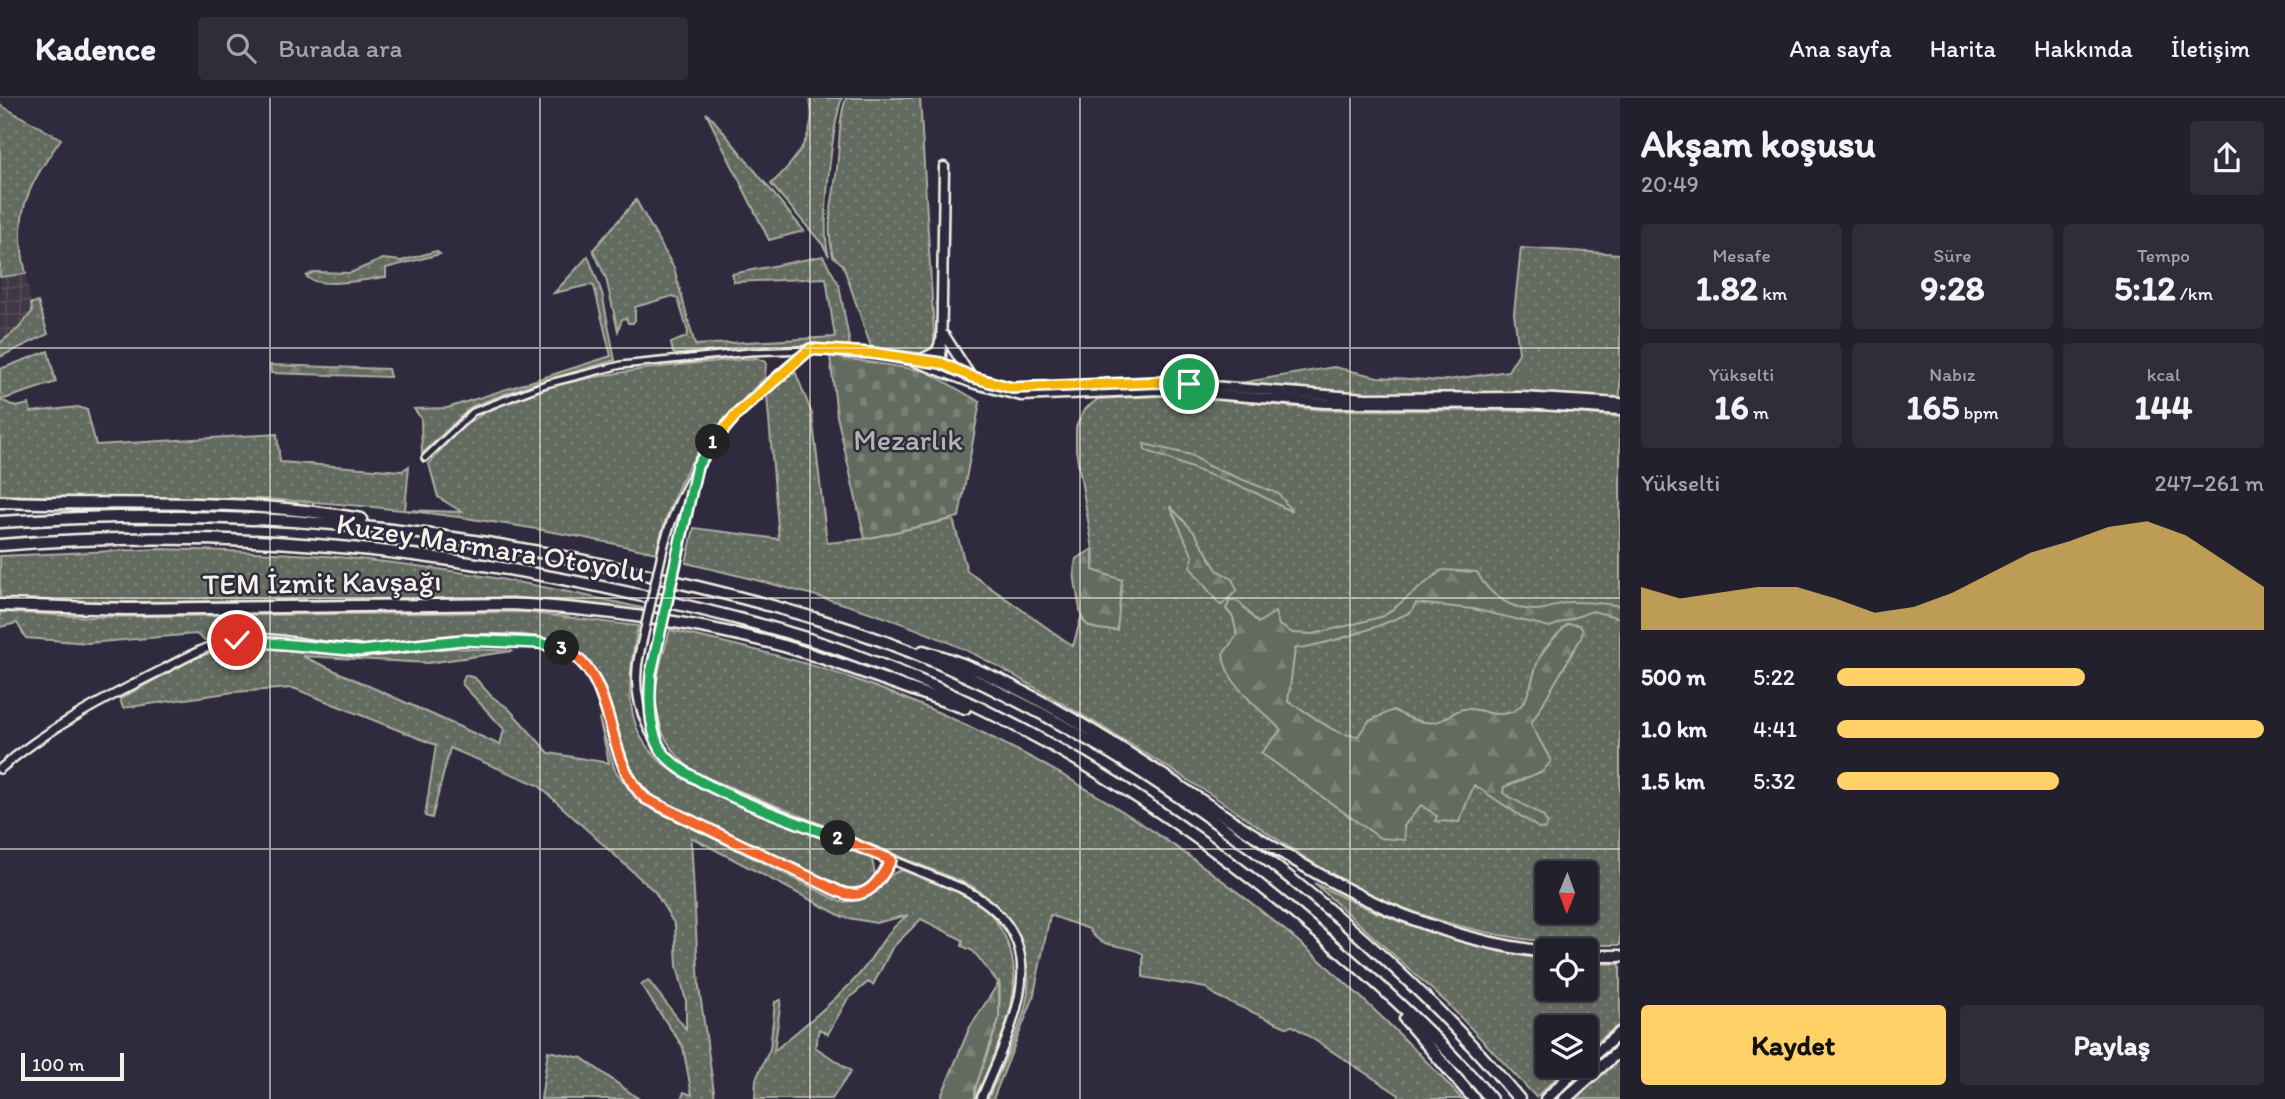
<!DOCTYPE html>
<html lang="tr">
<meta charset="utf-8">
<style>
:root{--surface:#23202e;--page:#2f2d3a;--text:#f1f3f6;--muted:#a3a3aa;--line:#403e4a;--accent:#ffd166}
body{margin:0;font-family:Itim,sans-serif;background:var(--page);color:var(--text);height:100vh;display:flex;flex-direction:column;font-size:26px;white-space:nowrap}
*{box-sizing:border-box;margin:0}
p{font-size:23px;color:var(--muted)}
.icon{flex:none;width:38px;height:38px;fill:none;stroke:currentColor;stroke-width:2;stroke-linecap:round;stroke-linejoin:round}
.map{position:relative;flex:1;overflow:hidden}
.sheet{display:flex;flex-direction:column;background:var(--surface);width:665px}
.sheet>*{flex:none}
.needle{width:46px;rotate:181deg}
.tools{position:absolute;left:1535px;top:763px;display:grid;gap:14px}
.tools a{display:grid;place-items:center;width:63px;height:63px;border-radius:7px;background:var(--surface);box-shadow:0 2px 5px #0004,0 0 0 2px var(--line);font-size:35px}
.scale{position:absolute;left:21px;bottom:18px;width:103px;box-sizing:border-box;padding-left:7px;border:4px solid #f4f1e8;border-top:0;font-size:19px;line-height:24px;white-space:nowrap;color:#f4f1e8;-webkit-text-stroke:5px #2f2a3d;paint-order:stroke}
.pin{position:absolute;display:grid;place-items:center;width:60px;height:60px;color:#fff;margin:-30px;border:4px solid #fff;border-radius:50%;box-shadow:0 2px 7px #0007}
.km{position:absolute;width:35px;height:35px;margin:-18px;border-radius:50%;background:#222;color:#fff;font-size:19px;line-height:35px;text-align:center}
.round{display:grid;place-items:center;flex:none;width:74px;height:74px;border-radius:7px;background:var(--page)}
.summary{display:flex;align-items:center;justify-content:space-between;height:119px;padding:0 21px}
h1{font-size:38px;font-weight:700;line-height:52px}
.stats{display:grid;grid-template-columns:repeat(3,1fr);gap:10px;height:119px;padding:7px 21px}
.stats div{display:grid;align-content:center;border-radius:7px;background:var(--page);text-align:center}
.stats b{font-size:35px;font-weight:700}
.stats small{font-size:19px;font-weight:400}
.stats p{font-size:19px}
.chart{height:196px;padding:14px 21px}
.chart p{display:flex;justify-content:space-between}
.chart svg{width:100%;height:126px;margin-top:7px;fill:var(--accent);opacity:.7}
.button{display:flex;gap:14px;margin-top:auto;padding:14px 21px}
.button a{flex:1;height:80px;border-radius:7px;background:var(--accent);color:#111;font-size:28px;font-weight:700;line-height:80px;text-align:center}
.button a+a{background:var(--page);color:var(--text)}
ul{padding:0 21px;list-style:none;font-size:23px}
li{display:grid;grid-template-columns:112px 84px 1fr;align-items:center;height:52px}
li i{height:18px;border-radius:9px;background:var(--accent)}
header{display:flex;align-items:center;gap:42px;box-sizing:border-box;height:98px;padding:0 35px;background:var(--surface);border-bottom:2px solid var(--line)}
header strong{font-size:33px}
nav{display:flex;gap:38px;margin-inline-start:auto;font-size:24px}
.search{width:490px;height:63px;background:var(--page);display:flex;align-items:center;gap:18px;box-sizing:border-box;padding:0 24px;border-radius:7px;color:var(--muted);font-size:26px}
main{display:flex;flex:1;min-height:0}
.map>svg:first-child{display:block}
.industrial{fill:url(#industrial-grid)}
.grass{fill:url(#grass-dots);stroke:#acaea3;stroke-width:2;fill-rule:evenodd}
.forest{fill:url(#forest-firs);stroke:#acaea3;stroke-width:2}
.cemetery{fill:url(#cemetery-stones);stroke:#acaea3;stroke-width:2}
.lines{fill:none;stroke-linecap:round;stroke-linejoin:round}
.minor-casing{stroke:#f4f1e8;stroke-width:10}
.tertiary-casing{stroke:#f4f1e8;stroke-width:12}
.secondary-casing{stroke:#f4f1e8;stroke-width:13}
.motorway-casing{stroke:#f4f1e8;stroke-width:15}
.minor{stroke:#2f2a3d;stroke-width:5}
.tertiary{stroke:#2f2a3d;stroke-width:7}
.secondary{stroke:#2f2a3d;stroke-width:8}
.motorway{stroke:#2f2a3d;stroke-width:10}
.tertiary-bridge-casing{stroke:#f4f1e8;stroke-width:12;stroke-linecap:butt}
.tertiary-bridge{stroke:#2f2a3d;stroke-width:7}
.split-1-casing{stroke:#fff;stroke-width:14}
.split-2-casing{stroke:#fff;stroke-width:14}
.split-3-casing{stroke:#fff;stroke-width:14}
.split-4-casing{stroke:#fff;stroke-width:14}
.split-1{stroke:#f5b400;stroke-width:9}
.split-2{stroke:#22a559;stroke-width:9}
.split-3{stroke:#f0652b;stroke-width:9}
.split-4{stroke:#22a559;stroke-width:9}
.grid{fill:none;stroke:#f4f1e8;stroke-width:2;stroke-opacity:0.55}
.labels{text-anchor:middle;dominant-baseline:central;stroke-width:5;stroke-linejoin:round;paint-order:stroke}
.park-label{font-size:30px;fill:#b3b5aa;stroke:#2f2a3d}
.street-label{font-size:30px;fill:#f4f1e8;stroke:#2f2a3d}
</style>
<header>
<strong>Kadence</strong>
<div class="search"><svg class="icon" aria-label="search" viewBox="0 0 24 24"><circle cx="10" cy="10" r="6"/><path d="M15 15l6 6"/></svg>Burada ara</div>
<nav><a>Ana sayfa</a><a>Harita</a><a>Hakkında</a><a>İletişim</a></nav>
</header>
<main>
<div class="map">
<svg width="1620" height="1001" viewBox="0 0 1620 1001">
<defs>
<pattern id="industrial-grid" width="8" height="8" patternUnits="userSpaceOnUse" patternTransform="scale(1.75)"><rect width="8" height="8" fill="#413747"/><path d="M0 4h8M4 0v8" fill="none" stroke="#544b59"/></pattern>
<pattern id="grass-dots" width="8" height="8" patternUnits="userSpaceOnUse" patternTransform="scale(1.75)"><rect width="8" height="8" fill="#646b5e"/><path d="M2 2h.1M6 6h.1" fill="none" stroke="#7b8175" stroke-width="1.8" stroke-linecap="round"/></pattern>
<pattern id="forest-firs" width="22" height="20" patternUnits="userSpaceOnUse" patternTransform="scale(1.75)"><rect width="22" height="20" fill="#646b5e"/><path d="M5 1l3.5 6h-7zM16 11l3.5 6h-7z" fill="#7b8175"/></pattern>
<pattern id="cemetery-stones" width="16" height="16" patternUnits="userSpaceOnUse" patternTransform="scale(1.75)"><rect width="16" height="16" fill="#646b5e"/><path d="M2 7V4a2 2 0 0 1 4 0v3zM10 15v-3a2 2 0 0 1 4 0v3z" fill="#7b8175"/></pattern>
</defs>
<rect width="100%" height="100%" fill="#2f2a3d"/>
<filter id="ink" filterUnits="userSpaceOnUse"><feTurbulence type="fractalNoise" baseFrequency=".0143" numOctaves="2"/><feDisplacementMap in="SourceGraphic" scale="14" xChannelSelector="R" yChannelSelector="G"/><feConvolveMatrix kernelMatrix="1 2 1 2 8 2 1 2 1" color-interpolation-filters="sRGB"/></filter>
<g filter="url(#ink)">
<!-- industrial -->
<path class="industrial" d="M26,176L32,214L19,230L0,245V179Z"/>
<!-- grass -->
<path class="grass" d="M809,0H842C832,26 820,133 829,158L823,147L771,86C794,65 820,34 809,0Z
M846,0H920L934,235V246L926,256L871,249L843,167L833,158C824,124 836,93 838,60C840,38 839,21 846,0Z
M0,7L61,41C27,90 12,115 26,176L0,179Z
M706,15L712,20L804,133L769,142Z
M636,102L674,170L695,247L835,239L826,180L734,184L732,176L823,158L839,187L850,247L781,248L677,256L673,255L671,245L686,239L688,234L678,201L673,198L635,209V222L633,225H628L626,220L622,221L618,233L606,180L593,152Z
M1521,150L1620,156V305L1366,300L1234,286L1334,269L1378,279L1441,283L1508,273L1519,255L1514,215Z
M436,153L440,156L386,170V179C368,181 317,192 306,178L314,174L350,175L383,161L401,163Z
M588,158L602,195L615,262L532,286L472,308L422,356L421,320L414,311L447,310L611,258L594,188L589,187L554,195Z
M38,204L48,236L0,259V245L19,230L32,214L31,205Z
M48,253L56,284L1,302L16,309L29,306L31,314L78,309L87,312L96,347L277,336L280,364L402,373L409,368L405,412L462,414L438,399L429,366C439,355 447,343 458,334C519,277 675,267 756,260L766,264L765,280C704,340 677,370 656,455C533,427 409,409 281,402C187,397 94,401 0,397V271Z
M795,273L812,316L827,445L865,441L953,421L967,473L1073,548L1092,481L1094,457L1076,352V329L1084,312L1098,301L1178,297L1323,312L1552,313L1620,319V847C1519,849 1418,825 1330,775C1286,749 1245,718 1202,691C1135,648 1067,607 997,568C904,517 788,489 686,465L694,430L779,441L767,297ZM1547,775H1586V814H1547Z
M161,451C220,453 279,454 337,459C440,468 542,487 642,510V513L567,505L473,501L63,505L0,501V458Z
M0,514L90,519L523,514L638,528C613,643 647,669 748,711C789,727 831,744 872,761L875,776C866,791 855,793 839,788C794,767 749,745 704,724C686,716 663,709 648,695C609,656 621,581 573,551C522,519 415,549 358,547C306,545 256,532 204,542L196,536L88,545L26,540L17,525L0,529Z
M670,532C732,546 794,560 854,581C1089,664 1294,819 1462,1001H1398L1399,997L1293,928L1286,929L1218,899L1206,890L1143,879V856C1124,844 1101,853 1089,831L1050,817L1033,901L993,1001H988C1000,971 1017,941 1025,910C1038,862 1012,813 972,788L694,674C642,629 652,591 670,532Z
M239,548L286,549L361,559L453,550L513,553L428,565L302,558L500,647L504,631L462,586L465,577L475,580L491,598L508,610L549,655L609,665L599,620L615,672L637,702L841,804C887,803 875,780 902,772C925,782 954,790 976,804C990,812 999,826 1006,841C1030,895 996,949 976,999L975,991L999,921L1000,887L973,853L962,848L963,842L921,821L892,850L873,887L868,884L847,902L828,936L819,931L815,949L851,973L832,1001H755L756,981L770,951L775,904L781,902L774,953C802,929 831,907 856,880C876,858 883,835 908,817L876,825L843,819L691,739L699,889L715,1001H681L684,994L692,997L683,949L641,887L648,882L686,931V903L677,868L675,827L655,794L538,687L450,650L432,720L425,718L436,647L293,590L234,594L123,610L120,601L196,559Z
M1314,785C1390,824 1463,850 1547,862V891H1586V865L1620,866V926L1586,953V929H1547V968H1569L1536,999L1448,906Z
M548,953L582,960L639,1001H541Z
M1620,961V1001H1576Z"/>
<!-- forest -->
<path class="forest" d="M270,267L388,271L390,279L271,275Z
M1144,346L1191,357L1208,368L1279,396L1292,414L1254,394L1145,352Z
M1170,408L1195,435L1217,472L1232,481L1237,492L1223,506L1220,507L1190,469L1193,459Z
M1093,451V472L1122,482L1117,532C1081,533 1082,525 1077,494C1075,482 1073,473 1076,461Z
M1442,472L1477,474C1489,498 1516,516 1544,511C1553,510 1561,504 1571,504C1587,504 1604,505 1620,508V520L1592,513L1550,529L1473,511L1416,505L1411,514C1372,532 1337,544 1295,551L1288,604C1313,614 1328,637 1358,638L1369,623L1393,612C1406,619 1424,628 1439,623C1448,621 1453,613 1463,611C1477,609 1488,617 1500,616C1533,616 1529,579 1540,559C1546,547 1558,536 1568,526L1579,527L1583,532L1581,540L1531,626L1551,663L1543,673L1504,689L1503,695L1543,718L1548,726L1545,730L1540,731L1474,687L1459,724L1435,723L1437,718L1421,707L1404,728L1405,742L1380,740L1261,655L1281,632C1261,611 1225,586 1223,556L1237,537L1233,519L1226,511L1230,502L1239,504L1258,525L1275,514L1279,527L1293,535L1313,536L1354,526L1384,518Z
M999,884V921L975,991V1001H940L969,931Z"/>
<!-- cemetery -->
<path class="cemetery" d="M830,258L926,273L980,304L959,419L865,441L837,318Z"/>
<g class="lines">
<!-- minor casing -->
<g class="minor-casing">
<path id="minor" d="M425,360L473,314L546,286L621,267L750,254L810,252"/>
</g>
<!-- tertiary casing -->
<g class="tertiary-casing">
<path id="tertiary" d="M664,446C688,363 741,303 810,252L871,255L914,263
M680,450L695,376
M640,553C627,607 653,661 704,685L961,790C1063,840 1013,924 981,1001
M655,556L649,598L657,638
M0,671C48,630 106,600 162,572C181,562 200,551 220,545C265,532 317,551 362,553C387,554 412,547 436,544C472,540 547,537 576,559C620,592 601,673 658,708L848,797C872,796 880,782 891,762"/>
</g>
<!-- secondary casing -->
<g class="secondary-casing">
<path id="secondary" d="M945,238L968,274
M920,262L937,253L940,244
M914,263L972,285L1021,298L1160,292L1325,305L1525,306L1620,312
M924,264L941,265L972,279L1012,290L1159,284L1366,300L1522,299L1620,305
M941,268L944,69"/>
</g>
<!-- motorway casing -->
<g class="motorway-casing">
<path id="motorway" d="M0,404C120,408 242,399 361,421
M0,424C246,408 459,428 698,489C780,509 863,532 940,566C1153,660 1369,822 1519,1001
M0,447C214,429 425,449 634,496C706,512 781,530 850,555C1020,616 1174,713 1311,829C1374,881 1438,938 1491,1001
M0,507L127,511L511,506C603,511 695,524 784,548C845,566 905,590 965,610
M923,553C978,568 1027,595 1076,623C1235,715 1356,833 1547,854
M1586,858H1620
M1405,921L1474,1001
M1586,963L1620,935
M1546,1001L1580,968
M1565,1001L1620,952"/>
</g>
<!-- minor -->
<use href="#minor" class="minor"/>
<!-- tertiary -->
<use href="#tertiary" class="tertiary"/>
<!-- secondary -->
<use href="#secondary" class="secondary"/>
<!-- motorway -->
<use href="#motorway" class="motorway"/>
<!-- tertiary-bridge casing -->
<g class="tertiary-bridge-casing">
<path id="tertiary-bridge" d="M640,553L664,446
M655,556L680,450"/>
</g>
<!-- tertiary-bridge -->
<use href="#tertiary-bridge" class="tertiary-bridge"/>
</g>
</g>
<g class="lines" filter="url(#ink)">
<!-- split-1 casing -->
<g class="split-1-casing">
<path id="split-1" d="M713,344L737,316L810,251L871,255L941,265L972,279L1012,290L1159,284L1189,286"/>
</g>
<!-- split-2 casing -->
<g class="split-2-casing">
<path id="split-2" d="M713,344L697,368L651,575C649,598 648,629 660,650C680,687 796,723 838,740"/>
</g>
<!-- split-3 casing -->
<g class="split-3-casing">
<path id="split-3" d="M562,550C619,577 602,662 646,701L840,794C867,804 880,783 891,762L838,740"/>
</g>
<!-- split-4 casing -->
<g class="split-4-casing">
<path id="split-4" d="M237,542L361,553L462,542L538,545L562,550"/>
</g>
<!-- split-1 -->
<use href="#split-1" class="split-1"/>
<!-- split-2 -->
<use href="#split-2" class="split-2"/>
<!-- split-3 -->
<use href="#split-3" class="split-3"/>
<!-- split-4 -->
<use href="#split-4" class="split-4"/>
</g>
<!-- grid -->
<path class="grid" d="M270,0V1001M540,0V1001M810,0V1001M1080,0V1001M1350,0V1001M0,250H1620M0,500H1620M0,751H1620"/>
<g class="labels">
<!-- park labels -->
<g class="park-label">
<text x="908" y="341">Mezarlık</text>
</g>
<!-- street labels -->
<g class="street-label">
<text transform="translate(491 449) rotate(9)">Kuzey Marmara Otoyolu</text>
<text transform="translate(322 484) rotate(-1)">TEM İzmit Kavşağı</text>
</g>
</g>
</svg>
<div class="tools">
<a><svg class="needle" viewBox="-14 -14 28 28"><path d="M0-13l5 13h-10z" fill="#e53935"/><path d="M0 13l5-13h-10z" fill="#a3a3aa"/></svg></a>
<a><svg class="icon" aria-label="locate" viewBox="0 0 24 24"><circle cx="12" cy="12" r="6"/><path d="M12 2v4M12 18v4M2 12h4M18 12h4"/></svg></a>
<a><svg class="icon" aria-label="layers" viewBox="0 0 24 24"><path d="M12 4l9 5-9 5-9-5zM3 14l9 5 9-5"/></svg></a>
</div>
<div class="scale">100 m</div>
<div class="pin" style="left:1189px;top:286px;background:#1e9e55"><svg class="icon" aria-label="arrive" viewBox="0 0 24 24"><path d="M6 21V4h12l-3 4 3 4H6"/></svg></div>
<div class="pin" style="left:237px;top:542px;background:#d93025"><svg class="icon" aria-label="check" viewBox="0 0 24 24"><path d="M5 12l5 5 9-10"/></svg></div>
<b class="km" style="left:713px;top:344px">1</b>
<b class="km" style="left:838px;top:740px">2</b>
<b class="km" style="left:562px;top:550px">3</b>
</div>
<section class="sheet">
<div class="summary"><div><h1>Akşam koşusu</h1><p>20:49</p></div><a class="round"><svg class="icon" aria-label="share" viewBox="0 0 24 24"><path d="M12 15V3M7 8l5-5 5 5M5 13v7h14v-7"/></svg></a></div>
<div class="stats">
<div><p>Mesafe</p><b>1.82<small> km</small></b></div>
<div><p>Süre</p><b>9:28</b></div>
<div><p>Tempo</p><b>5:12<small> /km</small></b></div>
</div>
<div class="stats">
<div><p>Yükselti</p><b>16<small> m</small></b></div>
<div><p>Nabız</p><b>165<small> bpm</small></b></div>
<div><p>kcal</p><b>144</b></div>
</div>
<div class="chart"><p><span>Yükselti</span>247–261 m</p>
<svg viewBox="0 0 160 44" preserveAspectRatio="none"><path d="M0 44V29L10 33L20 31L30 29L40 29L50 33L60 38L70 36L80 31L90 24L100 17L110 13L120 8L130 6L140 11L150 20L160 29V44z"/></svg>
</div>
<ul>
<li><b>500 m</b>5:22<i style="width:58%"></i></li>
<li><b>1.0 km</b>4:41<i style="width:100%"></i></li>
<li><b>1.5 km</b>5:32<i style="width:52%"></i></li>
</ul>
<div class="button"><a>Kaydet</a><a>Paylaş</a></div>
</section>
</main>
